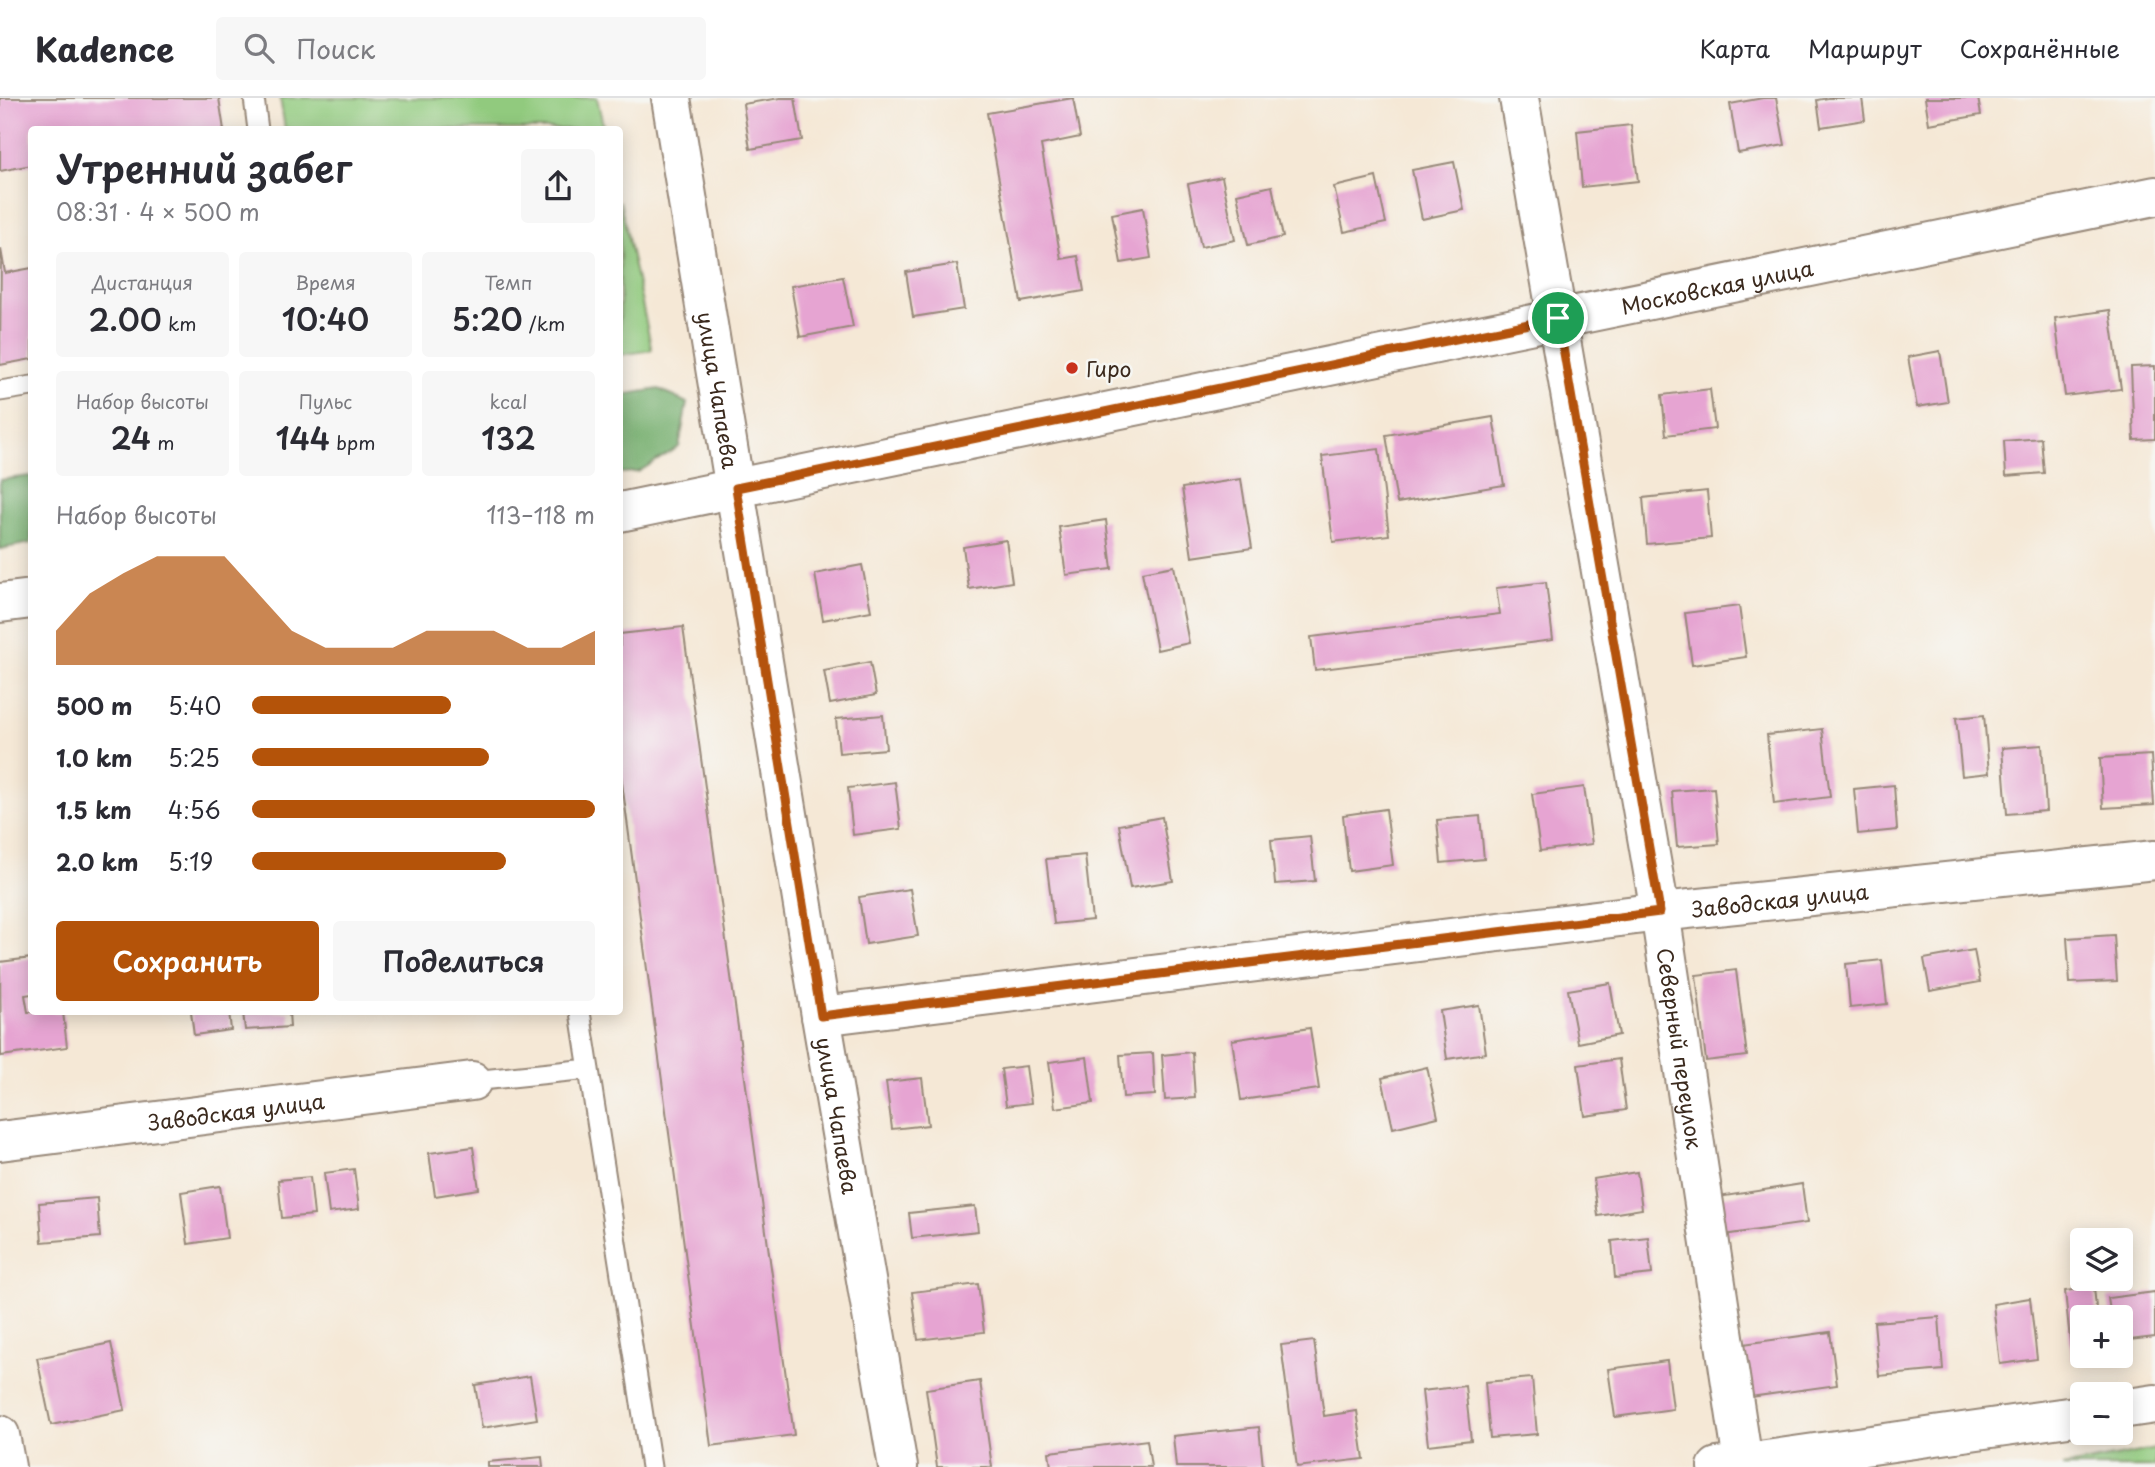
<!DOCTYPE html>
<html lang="ru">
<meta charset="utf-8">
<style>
:root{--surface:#fff;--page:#f7f7f7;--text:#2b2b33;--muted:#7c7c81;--line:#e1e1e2;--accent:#b45309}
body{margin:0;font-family:"Playpen Sans",sans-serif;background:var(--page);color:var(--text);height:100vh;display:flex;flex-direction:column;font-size:26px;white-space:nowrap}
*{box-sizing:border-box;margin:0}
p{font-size:23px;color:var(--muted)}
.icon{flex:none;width:38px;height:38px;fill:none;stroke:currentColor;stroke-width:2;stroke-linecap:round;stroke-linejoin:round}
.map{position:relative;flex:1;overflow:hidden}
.sheet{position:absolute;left:28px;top:28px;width:595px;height:889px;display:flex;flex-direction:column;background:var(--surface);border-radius:7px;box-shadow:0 4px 18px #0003}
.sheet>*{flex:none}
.controls{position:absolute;left:2070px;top:1130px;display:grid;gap:14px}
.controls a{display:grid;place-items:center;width:63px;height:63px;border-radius:7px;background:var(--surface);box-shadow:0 4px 18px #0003;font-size:35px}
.pin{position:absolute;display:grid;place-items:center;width:60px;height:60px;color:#fff;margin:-30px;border:4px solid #fff;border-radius:50%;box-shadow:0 2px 7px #0007}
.round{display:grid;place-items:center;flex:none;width:74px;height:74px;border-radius:7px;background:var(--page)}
.summary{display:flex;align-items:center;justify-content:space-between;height:119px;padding:0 28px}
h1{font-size:38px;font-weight:600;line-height:52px}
.metrics{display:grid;grid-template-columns:repeat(3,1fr);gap:10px;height:119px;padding:7px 28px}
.metrics div{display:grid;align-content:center;border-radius:7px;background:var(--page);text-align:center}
.metrics b{font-size:30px;font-weight:600}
.metrics small{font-size:19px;font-weight:400}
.metrics p{font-size:19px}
.chart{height:196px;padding:14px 28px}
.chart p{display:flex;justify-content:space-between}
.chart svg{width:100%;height:126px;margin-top:7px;fill:var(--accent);opacity:.7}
.action{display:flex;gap:14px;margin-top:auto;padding:14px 28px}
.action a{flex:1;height:80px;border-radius:7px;background:var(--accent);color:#fff;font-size:28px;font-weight:600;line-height:80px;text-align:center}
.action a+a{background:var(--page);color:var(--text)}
ul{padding:0 28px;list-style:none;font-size:23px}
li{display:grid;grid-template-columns:112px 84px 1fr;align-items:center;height:52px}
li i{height:18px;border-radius:9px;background:var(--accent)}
header{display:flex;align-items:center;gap:42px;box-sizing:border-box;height:98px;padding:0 35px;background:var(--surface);border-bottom:2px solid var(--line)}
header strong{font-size:33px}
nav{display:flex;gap:38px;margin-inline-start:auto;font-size:24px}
.search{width:490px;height:63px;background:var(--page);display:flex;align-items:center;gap:18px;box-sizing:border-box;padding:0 24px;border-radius:7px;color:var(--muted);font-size:26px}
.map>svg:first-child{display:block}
.green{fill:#91ca7e;stroke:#667a4e;stroke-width:2}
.forest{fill:#74ae6d;stroke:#586c46;stroke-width:2}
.building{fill:#e6a4d2}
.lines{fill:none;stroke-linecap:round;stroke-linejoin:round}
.service-casing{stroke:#98897a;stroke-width:23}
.minor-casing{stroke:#98897a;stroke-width:42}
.secondary-casing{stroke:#98897a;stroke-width:42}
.service{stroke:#fff;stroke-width:19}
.minor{stroke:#fff;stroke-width:38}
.secondary{stroke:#fff;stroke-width:38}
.route-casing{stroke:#fff;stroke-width:14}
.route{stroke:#b45309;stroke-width:9}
.poi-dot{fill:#c8321e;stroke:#f6f6f2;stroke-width:2.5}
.labels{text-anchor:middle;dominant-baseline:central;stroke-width:5;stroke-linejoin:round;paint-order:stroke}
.street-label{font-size:21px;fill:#3b2a1e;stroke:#f6f6f2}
.poi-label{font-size:21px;fill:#3b2a1e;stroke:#f6f6f2;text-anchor:start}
</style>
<header>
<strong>Kadence</strong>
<div class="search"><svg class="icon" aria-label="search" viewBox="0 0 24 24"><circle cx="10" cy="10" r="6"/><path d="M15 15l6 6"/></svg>Поиск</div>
<nav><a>Карта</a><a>Маршрут</a><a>Сохранённые</a></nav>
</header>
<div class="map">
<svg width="2155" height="1369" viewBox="0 0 2155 1369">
<rect width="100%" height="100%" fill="#f6f6f2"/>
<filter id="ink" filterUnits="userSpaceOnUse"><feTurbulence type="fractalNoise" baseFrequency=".0143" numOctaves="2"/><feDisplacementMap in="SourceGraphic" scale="14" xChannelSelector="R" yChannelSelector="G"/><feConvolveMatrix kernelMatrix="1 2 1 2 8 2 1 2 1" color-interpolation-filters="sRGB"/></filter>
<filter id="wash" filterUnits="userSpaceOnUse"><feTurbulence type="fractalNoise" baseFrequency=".00686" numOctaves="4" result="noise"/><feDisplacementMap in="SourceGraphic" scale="28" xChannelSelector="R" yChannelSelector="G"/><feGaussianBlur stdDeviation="1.57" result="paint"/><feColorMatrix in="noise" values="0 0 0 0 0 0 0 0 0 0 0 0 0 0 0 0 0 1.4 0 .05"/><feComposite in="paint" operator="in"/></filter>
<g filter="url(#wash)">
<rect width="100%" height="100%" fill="#f5e8d6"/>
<!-- green -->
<path class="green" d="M280,0H597L604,31H285Z
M620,103L652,252L620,257Z
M2155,1351V1369H2062Z"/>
<!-- forest -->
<path class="forest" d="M659,291L687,305L679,349L638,374L620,375V297Z
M31,378V445L0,451V382Z"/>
<g id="blocks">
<!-- building -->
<path class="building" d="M0,0H219L224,32H32V67L0,73Z
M780,0H795L802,42L750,51L743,6Z
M1073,0L1080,39L1041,47L1061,161L1078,158L1084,193L1021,204L987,15Z
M1763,0H1776L1785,47L1738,55L1730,6Z
M1828,0H1862L1865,22L1821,29L1817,2Z
M1925,0H1978L1981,17L1929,26Z
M1631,27L1638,83L1582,89L1577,33Z
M1454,64L1464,112L1422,121L1412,72Z
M1222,79L1235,142L1201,149L1188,86Z
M1376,79L1386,125L1344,134L1334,89Z
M1272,88L1283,139L1248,147L1237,96Z
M1143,110L1151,160L1121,165L1112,116Z
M1,151L5,175L32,170V261L0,267Z
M957,166L964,211L913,219L906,174Z
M843,179L853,229L800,239L791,188Z
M2110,212L2121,291L2065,298L2055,220Z
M1940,253L1948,304L1917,309L1908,259Z
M2155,268V341L2134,342L2131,269Z
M1710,291L1715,331L1666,337L1662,297Z
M1493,319L1504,387L1397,405L1386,337Z
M2041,340L2044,375L2006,378L2004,343Z
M1379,351L1389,437L1333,444L1322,358Z
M1241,381L1252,450L1192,459L1182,390Z
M1707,393L1711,440L1647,446L1643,400Z
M1106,422L1112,471L1066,477L1059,429Z
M1006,442L1012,484L969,491L963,449Z
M862,467L871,513L823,522L815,476Z
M1174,468L1189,545L1157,552L1142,474Z
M1546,484L1553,542L1315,572L1311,539L1500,516L1496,490Z
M1739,508L1746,559L1692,567L1685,515Z
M683,529L794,1337L711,1348L620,670V536Z
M870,564L876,597L830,606L824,573Z
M883,617L886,651L839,655L836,621Z
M1984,617L1989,675L1962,678L1956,620Z
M1822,631L1830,699L1774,706L1767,637Z
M2042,647L2046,713L2007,716L2002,650Z
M2151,657L2154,707L2103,710L2100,660Z
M895,684L901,731L853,737L848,690Z
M1894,687L1897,732L1858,736L1854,691Z
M1584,689L1592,746L1540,753L1532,696Z
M1714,690L1719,746L1677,749L1672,693Z
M1386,711L1393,767L1349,773L1343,717Z
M1480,718L1484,761L1441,765L1437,722Z
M1162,719L1173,783L1130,790L1119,727Z
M1310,738L1315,783L1275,786L1271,742Z
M1085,757L1092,822L1054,826L1046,761Z
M910,791L918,838L866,846L859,799Z
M2114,837L2117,883L2070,885L2067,840Z
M1974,852L1980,884L1930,893L1924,861Z
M32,860V896L25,897L28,914H63L67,949L1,958L0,864Z
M1882,862L1887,906L1850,910L1846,866Z
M1736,872L1747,958L1706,963L1696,877Z
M1610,885L1619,937L1578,945L1568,892Z
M1479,907L1486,955L1447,961L1440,913Z
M191,914H229L231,932L194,937Z
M243,914H289L290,929L245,932Z
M1310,930L1319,991L1241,1002L1232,942Z
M1192,954L1195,1000L1165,1002L1162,957Z
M1153,955L1155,997L1123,999L1120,957Z
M1087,959L1093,1005L1055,1010L1049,964Z
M1619,961L1626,1012L1585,1018L1578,967Z
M1026,968L1031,1005L1006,1008L1001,971Z
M1427,969L1438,1019L1393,1030L1382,980Z
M922,980L928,1027L892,1031L886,984Z
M473,1049L479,1091L435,1098L429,1055Z
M354,1071L359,1111L329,1115L324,1075Z
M1637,1074L1642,1111L1598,1118L1593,1081Z
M310,1079L314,1117L282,1120L278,1082Z
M1802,1086L1807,1125L1723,1137L1718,1099Z
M220,1088L227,1140L188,1146L181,1094Z
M97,1100L100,1139L42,1144L39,1105Z
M975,1108L978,1133L912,1140L909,1115Z
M1648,1139L1652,1176L1615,1180L1612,1143Z
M978,1186L984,1234L918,1242L912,1194Z
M2094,1189L2097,1220H2082V1258L2089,1260L2072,1262L2065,1193Z
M2155,1194V1239L2121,1243V1220H2111L2108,1200Z
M2030,1200L2037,1261L2000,1266L1993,1206Z
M1939,1219L1943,1272L1879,1278L1874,1224Z
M1830,1234L1837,1287L1750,1299L1743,1246Z
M1314,1243L1324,1318L1357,1313L1364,1361L1297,1369L1281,1247Z
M111,1245L125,1312L51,1327L37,1260Z
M1667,1263L1673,1311L1615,1319L1608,1271Z
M530,1278L537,1321L482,1330L475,1287Z
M1532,1280L1537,1336L1490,1340L1485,1284Z
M980,1283L992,1369H937L926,1291Z
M1465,1288L1471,1342L1428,1347L1422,1293Z
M1259,1329L1263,1369H1176L1173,1338Z
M1147,1342L1151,1369H1051L1049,1354Z
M542,1359L543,1369H488V1364Z"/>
</g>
</g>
<g filter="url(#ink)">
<use href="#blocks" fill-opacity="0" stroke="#98897a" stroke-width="2"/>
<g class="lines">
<!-- service casing -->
<g class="service-casing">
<path id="service" d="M254,0L258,32
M0,293L32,288
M580,914L651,1369
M472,983L589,971"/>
</g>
<!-- minor casing -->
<g class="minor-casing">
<g id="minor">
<path id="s1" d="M671,0L821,918L898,1369"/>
<path id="s2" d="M1519,0L1660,814L1743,1365"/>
<path id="s3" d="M821,918L1660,814L2155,762"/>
<path id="s4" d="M0,1043L472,983"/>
<path d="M2121,1311L2155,1306"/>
<path d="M0,1337L6,1369"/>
<path d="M1717,1369L2082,1317"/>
</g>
</g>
<!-- secondary casing -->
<g class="secondary-casing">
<g id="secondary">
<path id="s5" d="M620,414L2155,98"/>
<path d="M0,505L32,501"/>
</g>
</g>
<!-- service -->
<use href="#service" class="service"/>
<!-- minor -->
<use href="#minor" class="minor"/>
<!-- secondary -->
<use href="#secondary" class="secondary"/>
</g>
</g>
<g class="lines" filter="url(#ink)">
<!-- route casing -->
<g class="route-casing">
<path id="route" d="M1558,220L1660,814L821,918L736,390Z"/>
</g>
<!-- route -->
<use href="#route" class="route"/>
</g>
<!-- markers -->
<circle class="poi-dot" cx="1072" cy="270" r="7"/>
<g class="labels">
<!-- street labels -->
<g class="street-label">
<text stroke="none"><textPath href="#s5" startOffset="1120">Московская улица</textPath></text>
<text stroke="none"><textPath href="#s1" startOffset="296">улица Чапаева</textPath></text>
<text stroke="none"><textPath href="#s3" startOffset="966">Заводская улица</textPath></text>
<text stroke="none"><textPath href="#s2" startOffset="964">Северный переулок</textPath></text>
<text stroke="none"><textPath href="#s4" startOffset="238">Заводская улица</textPath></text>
<text stroke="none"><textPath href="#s1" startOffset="1031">улица Чапаева</textPath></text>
</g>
<!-- poi labels -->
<g class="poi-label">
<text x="1086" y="270">Гиро</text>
</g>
</g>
</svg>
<div class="controls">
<a><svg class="icon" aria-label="layers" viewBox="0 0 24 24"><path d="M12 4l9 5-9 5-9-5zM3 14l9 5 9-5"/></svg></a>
<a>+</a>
<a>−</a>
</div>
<div class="pin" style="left:1558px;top:220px;background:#1e9e55"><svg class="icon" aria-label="arrive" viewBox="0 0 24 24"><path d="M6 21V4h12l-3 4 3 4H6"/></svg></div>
<section class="sheet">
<div class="summary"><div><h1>Утренний забег</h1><p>08:31 · 4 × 500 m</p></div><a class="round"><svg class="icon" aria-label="share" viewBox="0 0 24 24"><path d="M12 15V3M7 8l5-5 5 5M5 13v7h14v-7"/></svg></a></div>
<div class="metrics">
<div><p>Дистанция</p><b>2.00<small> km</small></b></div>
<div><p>Время</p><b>10:40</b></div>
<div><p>Темп</p><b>5:20<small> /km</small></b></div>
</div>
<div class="metrics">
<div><p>Набор высоты</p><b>24<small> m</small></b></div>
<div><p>Пульс</p><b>144<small> bpm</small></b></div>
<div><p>kcal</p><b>132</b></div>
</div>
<div class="chart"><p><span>Набор высоты</span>113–118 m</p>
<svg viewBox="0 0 160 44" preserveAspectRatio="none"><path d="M0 44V32L10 19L20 12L30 6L40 6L50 6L60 19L70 32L80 38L90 38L100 38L110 32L120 32L130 32L140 38L150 38L160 32V44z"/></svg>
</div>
<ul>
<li><b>500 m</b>5:40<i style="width:58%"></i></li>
<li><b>1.0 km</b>5:25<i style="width:69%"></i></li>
<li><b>1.5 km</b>4:56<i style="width:100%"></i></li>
<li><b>2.0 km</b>5:19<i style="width:74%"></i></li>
</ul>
<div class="action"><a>Сохранить</a><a>Поделиться</a></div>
</section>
</div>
